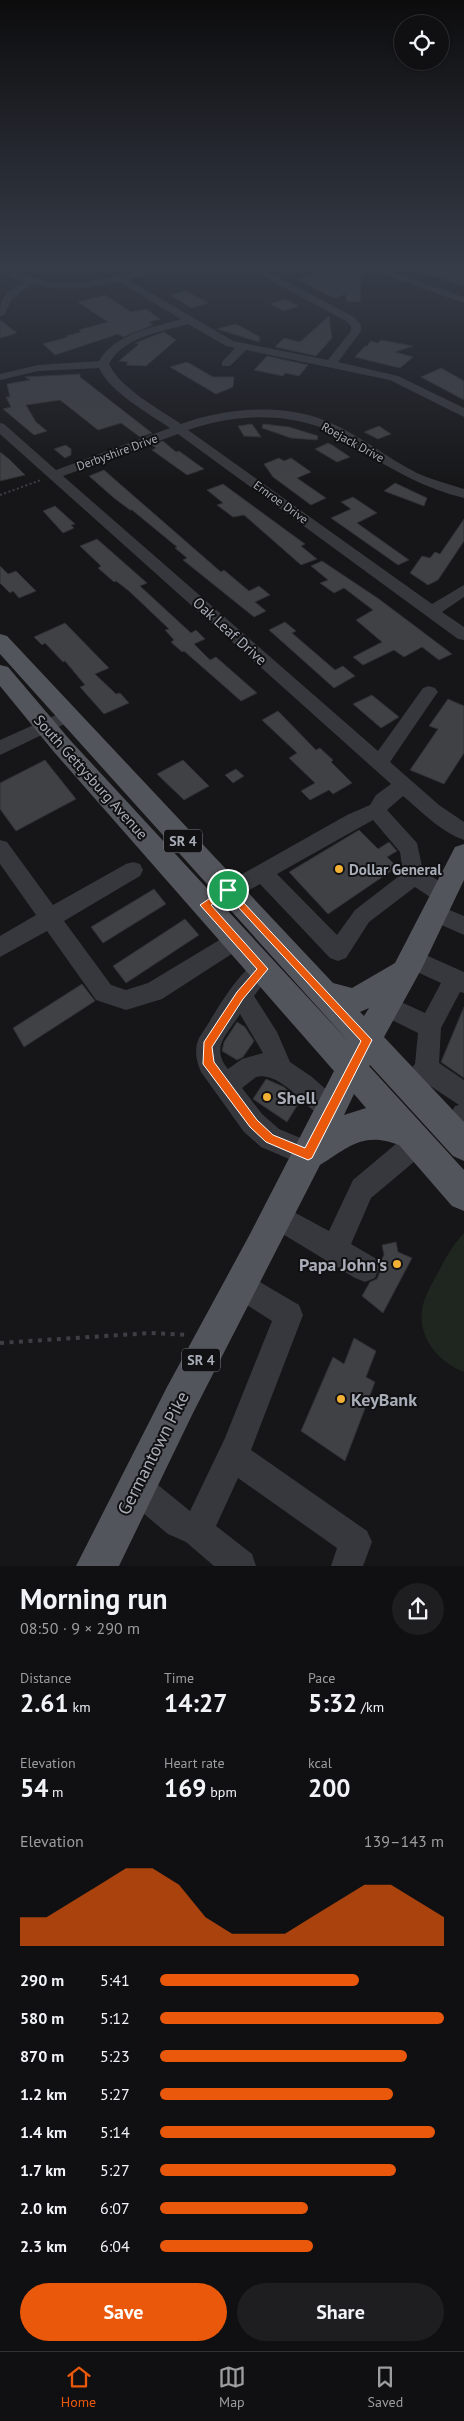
<!DOCTYPE html>
<meta charset="utf-8">
<style>
:root{--surface:#101012;--page:#1e1e20;--text:#f1f3f6;--muted:#9c9d9f;--line:#303032;--accent:#ea580c}
body{margin:0;font-family:"PT Sans",sans-serif;background:var(--page);color:var(--text);height:100vh;display:flex;flex-direction:column;font-size:19px;white-space:nowrap}
*{box-sizing:border-box;margin:0}
p{font-size:16px;color:var(--muted)}
.icon{flex:none;width:28px;height:28px;fill:none;stroke:currentColor;stroke-width:2;stroke-linecap:round;stroke-linejoin:round}
.map{position:relative;height:1566px;overflow:hidden}
.sheet{display:flex;flex-direction:column;background:var(--surface);flex:1}
.sheet>*{flex:none}
.controls{position:absolute;left:394px;top:15px;display:grid;gap:10px}
.controls a{display:grid;place-items:center;width:55px;height:55px;border-radius:50%;background:var(--surface);box-shadow:0 1px 4px #0004,0 0 0 1px var(--line);font-size:25px}
.pin{position:absolute;display:grid;place-items:center;width:42px;height:42px;color:#fff;margin:-21px;border:2px solid #fff;border-radius:50%;box-shadow:0 1px 5px #0007}
.round{display:grid;place-items:center;flex:none;width:52px;height:52px;border-radius:26px;background:var(--page)}
.head{display:flex;align-items:center;justify-content:space-between;height:85px;padding:0 20px}
h1{font-size:28px;font-weight:700;line-height:38px}
.figures{display:grid;grid-template-columns:repeat(3,1fr);gap:8px;height:85px;padding:5px 20px}
.figures div{display:grid;align-content:center}
.figures b{font-size:25px;font-weight:700}
.figures small{font-size:14px;font-weight:400}
.figures p{font-size:14px}
.chart{height:140px;padding:10px 20px}
.chart p{display:flex;justify-content:space-between}
.chart svg{width:100%;height:90px;margin-top:5px;fill:var(--accent);opacity:.7}
.primary-button{display:flex;gap:10px;margin-top:auto;padding:10px 20px}
.primary-button a{flex:1;height:58px;border-radius:30px;background:var(--accent);color:#fff;font-size:20px;font-weight:700;line-height:58px;text-align:center}
.primary-button a+a{background:var(--page);color:var(--text)}
ul{padding:0 20px;list-style:none;font-size:16px}
li{display:grid;grid-template-columns:80px 60px 1fr;align-items:center;height:38px}
li i{height:12px;border-radius:6px;background:var(--accent)}
.menu{display:flex;justify-content:space-around;align-items:center;height:70px;border-top:1px solid var(--line);background:var(--surface);font-size:14px;color:var(--muted)}
.menu a{display:grid;justify-items:center;gap:2px}
.menu .current{color:var(--accent)}
.map>svg:first-child{display:block}
.green{fill:#1e261f}
.building{fill:#404145;stroke:#303034}
.lines{fill:none;stroke-linecap:round;stroke-linejoin:round}
.path-far1{stroke:#3d3f44;stroke-width:2;stroke-dasharray:2 2.5;stroke-linecap:butt}
.path{stroke:#3d3f44;stroke-width:4;stroke-dasharray:4 5.5;stroke-linecap:butt}
.minor{fill:#37383d;fill-rule:evenodd}
.major{fill:#53555c;fill-rule:evenodd}
.route{fill:#ea580c;stroke:#fff;fill-rule:evenodd}
.poi-dot{fill:#f2b134;stroke:#111113;stroke-width:2}
.labels{text-anchor:middle;dominant-baseline:central;stroke-width:4;stroke-linejoin:round;paint-order:stroke}
.far-street-label{font-size:12px;fill:#a8adb8;stroke:#111113}
.shield{fill:#111113;stroke:#7b7e86;stroke-width:1}
.shield-label{font-size:14px;font-weight:bold;fill:#a8adb8}
.street-label{font-size:15px;fill:#a8adb8;stroke:#111113}
.poi-label{font-size:15px;font-weight:bold;fill:#a8adb8;stroke:#111113;text-anchor:start}
.near-poi-label{font-size:18px;font-weight:bold;fill:#a8adb8;stroke:#111113;text-anchor:start}
.near-street-label{font-size:18px;fill:#a8adb8;stroke:#111113}
</style>
<div class="map">
<svg width="464" height="1566" viewBox="0 0 464 1566">
<rect width="100%" height="100%" fill="#161618"/>
<!-- green -->
<path class="green" d="M464,1233V1372C440,1363 418,1339 422,1310C424,1296 432,1284 439,1271C446,1257 453,1245 464,1233Z"/>
<!-- building -->
<path class="building" d="M340,266L361,275L360,302L346,301V294L334,298L297,279Z
M410,266H464V286L409,268Z
M186,291L208,303L192,308L170,295Z
M105,295L131,312L146,309L160,319L149,322L153,325L123,337L118,334L55,355L43,344L68,337L66,336L81,332L79,330L108,322L78,302Z
M285,299L299,306L284,311L270,304Z
M329,316L332,338L316,356L275,347L284,338L300,342Z
M0,320L17,333L0,338Z
M236,324L260,337L259,342L217,329Z
M164,332L176,340L146,366L126,365L128,362L119,361L139,344L135,343Z
M381,340L413,346L395,352L413,357L400,368L355,357L365,346H367L371,341L378,343Z
M267,356L308,365L299,376L285,373L283,376L254,370Z
M187,362L213,377H234L233,387L216,394L170,367Z
M441,368L464,381V400L421,377Z
M80,374V377L152,433L140,437L121,423L98,430L60,400L26,405L36,422L47,431L34,435L3,409L11,407L6,397H10L7,384L30,380L25,377Z
M252,424L261,437L244,436L238,426Z
M263,424L289,427L318,436L317,440L291,438L262,428Z
M379,426L391,434L378,439L364,432Z
M163,441L176,452L179,451L204,469L187,475L152,450L156,448L152,445Z
M328,443L332,445L350,457L337,462L315,449Z
M66,445L71,449V455L65,458L54,449Z
M0,452L9,459L25,475L0,481Z
M279,458L284,461L291,458L311,472L297,478L326,498L311,505L273,477L264,464Z
M104,470L221,572L224,570L249,591L259,586L270,595L255,602L266,611L254,617L183,560L187,558L175,548L177,547L132,510H130L114,498L89,476Z
M395,483L427,498L424,506L384,491Z
M223,484L305,544L301,546L317,559L301,565L244,515L233,517L217,505L223,503L207,490Z
M353,497L377,513L357,523L409,560L398,565L331,518L351,509L341,502Z
M55,506L75,524L71,525L74,528L63,533L43,511Z
M464,519V541L438,580L428,585L410,573L422,556L430,558L435,552L440,554Z
M97,539L147,583L140,586L191,633L196,630L205,639L194,644L210,660L216,657L257,693L241,701L184,651L182,652L171,642L174,640L165,630L169,629L129,591L116,581L114,582L98,568L101,566L80,546Z
M322,561L379,599L452,654L439,660L422,647L404,657L394,650L363,665L353,657L382,642L356,620L373,610L344,588L334,593L320,583L328,580L311,566Z
M0,566L8,574L16,571L36,591L19,598L13,591L10,593L0,583Z
M285,622L296,631L292,633L335,670L343,666L355,676L334,688L269,630Z
M65,623L109,668L95,674L116,694L120,693L129,703L104,714L80,687L85,685L65,661L63,662L45,643L42,645L34,637Z
M372,695L399,717L381,728L353,704Z
M448,699L464,706V753L444,784L410,770L438,729L429,726Z
M278,711L316,750L320,748L333,760L331,762L352,783L333,794L329,790L310,800L301,791L315,783L289,758L297,753L262,720Z
M45,760L76,799L16,831L0,809V783Z
M183,760L209,786L184,800L157,774Z
M236,769L244,776L233,783L225,775Z
M359,830L378,849L389,842L397,851L387,857L397,867L328,914L289,872Z
M154,889L166,904L103,943L91,927Z
M185,919L199,935L126,983L113,966Z
M82,984L95,1001L24,1047L13,1028Z
M464,1007V1078L441,1062Z
M237,1022L245,1027L254,1041L243,1057L237,1060L222,1051L224,1042Z
M266,1079L284,1087L300,1101L287,1122L253,1099Z
M396,1242L398,1252L412,1258L383,1313L362,1296L370,1282L377,1279L381,1269L379,1264L384,1255L382,1245Z
M354,1338L376,1351L366,1377L375,1382L345,1461L301,1431L333,1357L344,1364Z"/>
<g class="lines">
<!-- path-far1 -->
<path class="path-far1" d="M0,495L41,480"/>
<!-- path -->
<path class="path" d="M0,1343L151,1333L188,1335"/>
<!-- minor -->
<path class="minor" d="M0,266C25,272 38,283 66,283C104,283 139,266 176,266L129,280L233,341L328,360L351,331V326L346,321L244,266H257L354,317L361,325V331L338,362L398,376L464,408V417L390,380L246,350L230,366H222V362L235,348L226,346L188,324C161,332 123,337 109,364C120,388 159,409 181,424C226,408 285,402 331,423C361,436 387,458 417,473C432,480 449,484 464,489V498C426,489 393,470 360,450C347,443 334,432 320,427C278,412 230,415 188,430L432,604L464,585V597L442,612L464,627V640L458,639L178,434L63,476L378,751L423,688L429,686L435,688L438,692L435,696L390,762L439,805L464,822V840C441,832 421,811 403,796L387,810L417,843L423,871L452,889L455,895L452,901C439,906 426,894 415,887L369,922L346,958L338,961L330,958L260,884L212,911L205,914L198,911L195,905L198,899L347,815L370,805L376,795L391,784L0,434V423L4,424L56,470L170,428C148,413 110,392 99,368L38,371L0,380V374L38,365L99,361C115,333 153,328 181,319L119,282C91,288 62,292 33,284L12,299L4,315L0,316C0,294 7,293 24,282L0,272ZM373,820L400,852L403,873L355,910L337,935L277,874Z
M359,266H374L464,297V303Z
M67,710L73,712L76,716L73,720L0,755V740Z
M0,840L7,842L53,905L126,864L133,862L140,864L143,870L140,876L64,921L111,985L126,990L148,983L236,930L244,932L247,939L244,946L162,999L126,1010L96,1000L47,931L0,957V936L36,915L0,864Z
M435,904L464,916V935L428,919L424,913L428,907Z
M412,949L464,972V993L460,992L441,1028L439,1063L464,1080V1137L461,1142L452,1146L443,1142L439,1133L455,1106L459,1105L429,1085L420,1095L411,1099L402,1095L399,1087L402,1079L415,1064L418,1033L378,1013L375,1006L378,999L386,995L425,1013L441,983L404,966L401,959L404,952Z
M263,959L271,962L274,969L254,996L277,1032L290,1062L312,1077L339,1101L342,1110L339,1119L330,1122C308,1113 282,1070 256,1077L242,1088L262,1114L279,1129L317,1145L321,1154L317,1163L308,1167L261,1147L244,1132L201,1072C196,1061 194,1049 199,1038C214,1016 238,968 263,959ZM240,1014L263,1053L242,1059L228,1069C210,1047 227,1035 240,1014Z
M418,1129L427,1133L431,1142L427,1151L371,1198L351,1244L375,1258L379,1268L375,1278L365,1282L355,1278L268,1225L264,1216L268,1207L277,1203L329,1231L353,1180L409,1133Z
M241,1271L299,1305L303,1315L251,1450L367,1531L372,1542L363,1566H331L337,1548L238,1478L216,1526L252,1554L256,1566H214L186,1542L168,1534L125,1498L120,1487L125,1476L136,1471L147,1476L190,1511L225,1438L272,1321L231,1295L227,1285L231,1275Z"/>
<!-- major -->
<path class="major" d="M0,634L7,636L333,983L352,988L395,963L455,847L464,844V880L422,968L384,1037L464,1122V1161L453,1156L370,1065L369,1066L464,1170V1211L452,1206L399,1145C363,1131 349,1147 320,1165L193,1413L119,1566H76L167,1387L250,1234L334,1071L54,752L0,686V665L8,667L70,740L349,1042L0,654ZM369,1008L364,1016L360,1012ZM354,1094L366,1108L344,1115Z"/>
</g>
<!-- sky -->
<linearGradient id="sky" x2="0" y2="1"><stop stop-color="#0c0c0d"/><stop offset="0.55" stop-color="#363c48"/><stop offset="1" stop-color="#363c48" stop-opacity="0"/></linearGradient>
<rect width="464" height="485" fill="url(#sky)"/>
<!-- route -->
<path class="route" d="M228,886L372,1040L312,1158L308,1160L266,1142L250,1127L203,1064L204,1042L237,992L257,969L200,905ZM227,895L361,1041L305,1148L273,1135L257,1120L214,1062L212,1047L243,999L268,969L211,905Z"/>
<!-- markers -->
<g class="poi-dot">
<circle cx="339" cy="869" r="5"/>
<circle cx="267" cy="1097" r="5"/>
<circle cx="397" cy="1264" r="5"/>
<circle cx="341" cy="1399" r="5"/>
</g>
<g class="labels">
<!-- far-street labels -->
<g class="far-street-label">
<text transform="translate(353 442) rotate(29)">Roejack Drive</text>
<text transform="translate(117 452) rotate(-20)">Derbyshire Drive</text>
<text transform="translate(281 502) rotate(36)">Ernroe Drive</text>
</g>
<!-- shield labels -->
<g class="shield">
<rect x="164" y="829.5" width="38" height="23" rx="4"/>
<rect x="182" y="1348.5" width="38" height="23" rx="4"/>
</g>
<g class="shield-label">
<text x="183" y="841">SR 4</text>
<text x="201" y="1360">SR 4</text>
</g>
<!-- street labels -->
<g class="street-label">
<text transform="translate(230 631) rotate(42)">Oak Leaf Drive</text>
<text transform="translate(91 777) rotate(48)">South Gettysburg Avenue</text>
</g>
<!-- poi labels -->
<g class="poi-label">
<text x="349" y="869">Dollar General</text>
</g>
<!-- near-poi labels -->
<g class="near-poi-label">
<text x="277" y="1097">Shell</text>
<text x="387" y="1264" text-anchor="end">Papa John's</text>
<text x="351" y="1399">KeyBank</text>
</g>
<!-- near-street labels -->
<g class="near-street-label">
<text transform="translate(153 1453) rotate(-63)">Germantown Pike</text>
</g>
</g>
</svg>
<div class="controls">
<a><svg class="icon" aria-label="locate" viewBox="0 0 24 24"><circle cx="12" cy="12" r="6"/><path d="M12 2v4M12 18v4M2 12h4M18 12h4"/></svg></a>
</div>
<div class="pin" style="left:228px;top:890px;background:#1e9e55"><svg class="icon" aria-label="arrive" viewBox="0 0 24 24"><path d="M6 21V4h12l-3 4 3 4H6"/></svg></div>
</div>
<section class="sheet">
<div class="head"><div><h1>Morning run</h1><p>08:50 · 9 × 290 m</p></div><a class="round"><svg class="icon" aria-label="share" viewBox="0 0 24 24"><path d="M12 15V3M7 8l5-5 5 5M5 13v7h14v-7"/></svg></a></div>
<div class="figures">
<div><p>Distance</p><b>2.61<small> km</small></b></div>
<div><p>Time</p><b>14:27</b></div>
<div><p>Pace</p><b>5:32<small> /km</small></b></div>
</div>
<div class="figures">
<div><p>Elevation</p><b>54<small> m</small></b></div>
<div><p>Heart rate</p><b>169<small> bpm</small></b></div>
<div><p>kcal</p><b>200</b></div>
</div>
<div class="chart"><p><span>Elevation</span>139–143 m</p>
<svg viewBox="0 0 160 44" preserveAspectRatio="none"><path d="M0 44V30L10 30L20 22L30 14L40 6L50 6L60 14L70 30L80 38L90 38L100 38L110 30L120 22L130 14L140 14L150 22L160 30V44z"/></svg>
</div>
<ul>
<li><b>290 m</b>5:41<i style="width:70%"></i></li>
<li><b>580 m</b>5:12<i style="width:100%"></i></li>
<li><b>870 m</b>5:23<i style="width:87%"></i></li>
<li><b>1.2 km</b>5:27<i style="width:82%"></i></li>
<li><b>1.4 km</b>5:14<i style="width:97%"></i></li>
<li><b>1.7 km</b>5:27<i style="width:83%"></i></li>
<li><b>2.0 km</b>6:07<i style="width:52%"></i></li>
<li><b>2.3 km</b>6:04<i style="width:54%"></i></li>
</ul>
<div class="primary-button"><a>Save</a><a>Share</a></div>
</section>
<nav class="menu">
<a class="current"><svg class="icon" aria-label="home" viewBox="0 0 24 24"><path d="M3 11l9-7 9 7M6 9v11h12V9"/></svg>Home</a>
<a><svg class="icon" aria-label="map" viewBox="0 0 24 24"><path d="M3 6l6-2 6 2 6-2v14l-6 2-6-2-6 2zM9 4v14M15 6v14"/></svg>Map</a>
<a><svg class="icon" aria-label="saved" viewBox="0 0 24 24"><path d="M7 4h10v16l-5-4-5 4z"/></svg>Saved</a>
</nav>
